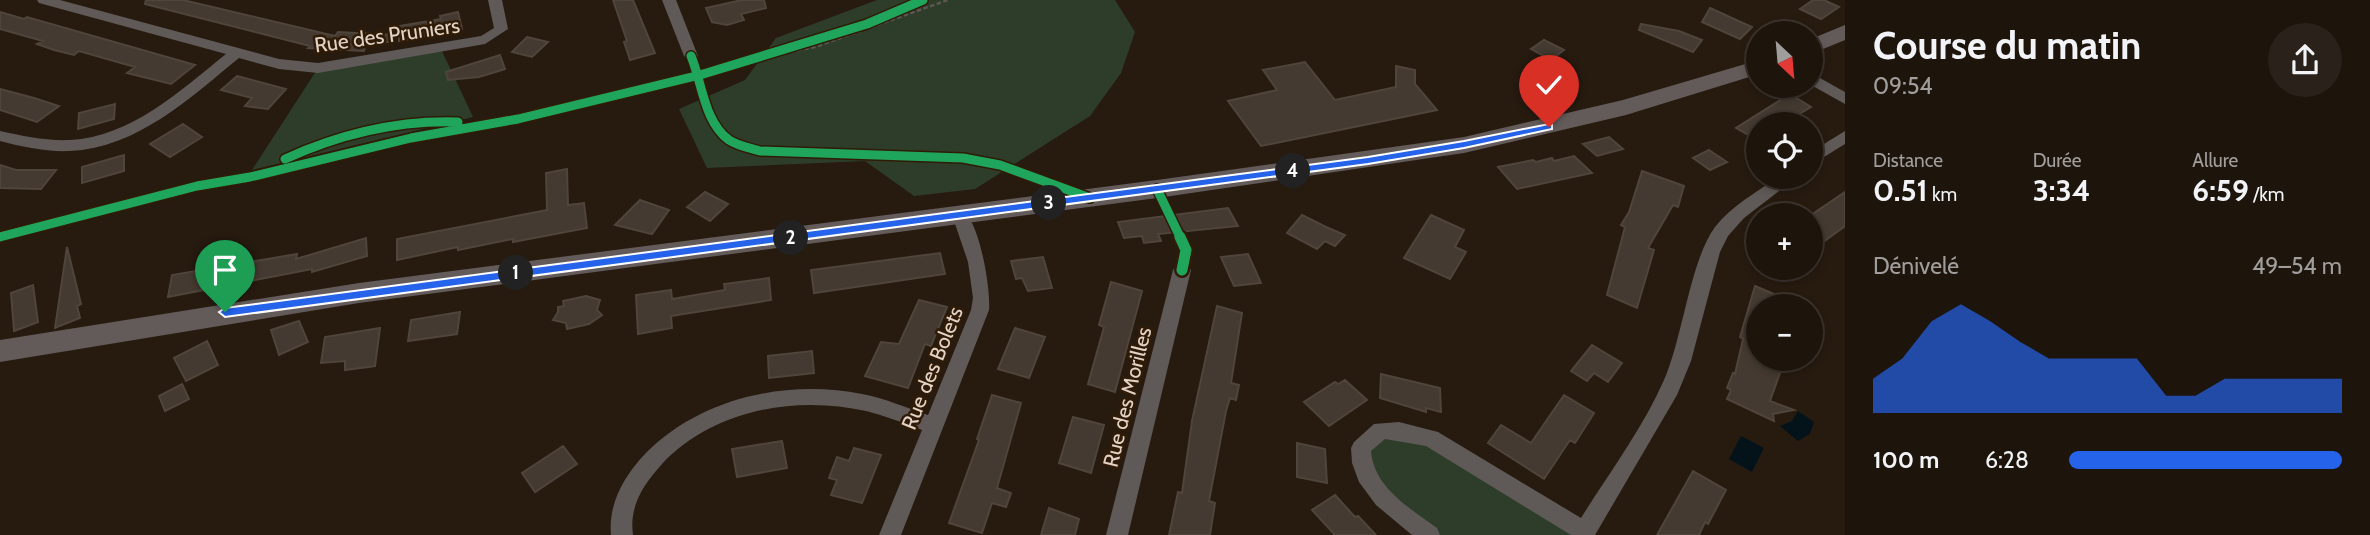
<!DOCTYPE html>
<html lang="fr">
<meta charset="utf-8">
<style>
:root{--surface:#1d140c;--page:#2a211a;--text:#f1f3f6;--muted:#a09e9d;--line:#3b332d;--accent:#2563eb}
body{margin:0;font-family:Cabin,sans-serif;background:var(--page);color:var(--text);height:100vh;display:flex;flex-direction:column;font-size:26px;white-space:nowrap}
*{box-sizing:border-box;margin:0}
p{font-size:23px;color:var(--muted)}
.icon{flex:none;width:38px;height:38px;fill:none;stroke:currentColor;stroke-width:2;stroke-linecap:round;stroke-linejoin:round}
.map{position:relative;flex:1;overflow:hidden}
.drawer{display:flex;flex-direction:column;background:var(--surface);width:525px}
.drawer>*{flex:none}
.needle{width:46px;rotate:154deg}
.controls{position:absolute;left:1746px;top:21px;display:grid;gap:14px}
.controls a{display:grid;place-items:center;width:77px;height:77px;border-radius:50%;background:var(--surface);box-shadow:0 4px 10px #0003,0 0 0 2px var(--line);font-size:35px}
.pin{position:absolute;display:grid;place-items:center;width:60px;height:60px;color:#fff;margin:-72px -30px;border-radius:50% 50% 50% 0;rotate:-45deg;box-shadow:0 0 7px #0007}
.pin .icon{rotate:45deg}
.km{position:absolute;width:35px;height:35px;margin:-18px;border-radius:50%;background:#222;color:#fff;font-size:19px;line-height:35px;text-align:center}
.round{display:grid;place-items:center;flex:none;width:74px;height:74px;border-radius:37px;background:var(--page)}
.head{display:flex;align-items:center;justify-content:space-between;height:119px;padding:0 28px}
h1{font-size:38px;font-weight:700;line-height:52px}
.metrics{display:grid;grid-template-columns:repeat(3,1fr);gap:10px;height:119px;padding:7px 28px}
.metrics div{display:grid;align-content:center}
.metrics b{font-size:30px;font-weight:700}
.metrics small{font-size:19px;font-weight:400}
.metrics p{font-size:19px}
.chart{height:196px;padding:14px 28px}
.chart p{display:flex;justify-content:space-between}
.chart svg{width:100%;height:126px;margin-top:7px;fill:var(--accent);opacity:.7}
ul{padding:0 28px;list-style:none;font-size:23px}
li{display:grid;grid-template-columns:112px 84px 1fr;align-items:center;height:52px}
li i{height:18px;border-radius:9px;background:var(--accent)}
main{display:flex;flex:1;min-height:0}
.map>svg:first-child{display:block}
.green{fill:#2e3d2a}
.water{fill:#04121a}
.building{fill:#443a31;stroke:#4f453b;stroke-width:2}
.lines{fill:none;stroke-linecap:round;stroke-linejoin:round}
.path{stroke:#5d5653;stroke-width:2.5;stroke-dasharray:4.5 2.5;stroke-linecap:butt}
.street{fill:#5f5958;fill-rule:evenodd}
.secondary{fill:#635b59;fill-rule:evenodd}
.cycleway-far1-casing{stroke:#301b07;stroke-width:12}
.cycleway-casing{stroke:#301b07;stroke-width:16}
.cycleway-far1{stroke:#20a55d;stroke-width:9}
.cycleway{stroke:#20a55d;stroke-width:11}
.route{fill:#2563eb;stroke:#fff;stroke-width:2}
.labels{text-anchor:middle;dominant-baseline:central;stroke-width:5;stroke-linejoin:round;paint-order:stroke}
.street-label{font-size:21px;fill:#e2d3c7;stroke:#301b07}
</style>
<main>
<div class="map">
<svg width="1845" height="535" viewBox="0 0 1845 535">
<rect width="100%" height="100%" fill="#271b10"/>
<!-- green -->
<path class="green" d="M877,0H1115L1135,32L1121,73L1090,116L975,189L914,196L865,161L707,168L679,109L745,80L776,38Z
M441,49L473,117L252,170L318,68Z
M1414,434L1583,535H1429L1383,498L1361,448L1369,438Z"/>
<!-- water -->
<path class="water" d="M1798,411L1814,422L1810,434L1798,441L1780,426L1792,421Z
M1741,436L1764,448L1752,472L1729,459Z"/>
<!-- building -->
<path class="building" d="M146,0H183L335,36L338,32L393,35V41L365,46L364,51L308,48L310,46L145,4Z
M613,0H633L655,53L630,60L624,42L627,41Z
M742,0H764L766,8L741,14L744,20L727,25L712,22L706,8Z
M1813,0H1824L1839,7L1821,19L1800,9Z
M1710,8L1752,27L1740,39L1702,22Z
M0,12L24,19L27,17L195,65L171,84L127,73L135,67L79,51L74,55L54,50L37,44L43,41L0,29Z
M458,12L462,29L399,41V26L441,19L440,16Z
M1641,24L1679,31L1702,40L1693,52L1639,30Z
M527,37L548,42L532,57L512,52Z
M1544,40L1564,50L1551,60L1531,49Z
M500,55L505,69L479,77L448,80L446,72Z
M1305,62L1335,100L1396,87V66L1415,70V84L1437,110L1261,146L1228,101L1277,90L1263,70Z
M237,76L286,89L268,109L245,106L252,98L221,90Z
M0,89L34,98L59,106L37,122L0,110Z
M1790,94L1811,107L1782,124H1759V141L1736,128Z
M115,104L114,119L78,129L79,113Z
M183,124L202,137L170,157L150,144Z
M1609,137L1623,149L1597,156L1583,144Z
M1709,150L1727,162L1710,170L1693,158Z
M124,155V171L82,183V167Z
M1574,156L1592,173L1517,189L1498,167L1533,160L1536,162L1552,158L1554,161Z
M0,165L16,170H56L41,189L0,188Z
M567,169L568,205L584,203L587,228L513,242V239L458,250V247L397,260V239L547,210L546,173Z
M1642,171L1684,186L1678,207L1673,205L1648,248L1654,250L1637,308L1607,295L1625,227L1621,225L1629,212Z
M705,192L728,204L710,221L687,207Z
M1845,192V226L1811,251V215Z
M640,200L669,210L652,234L615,225Z
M1228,208L1238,226L1158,234L1161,241L1144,243L1142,236L1124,238L1118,222Z
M1302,215L1326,227L1345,235L1335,246L1325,241L1317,249L1287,233Z
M1431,215L1464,230L1455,247L1466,252L1450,279L1404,258Z
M366,238L367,256L312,272V269L168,297L172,275L297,254L296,259Z
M67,247L81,304L77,306L80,318L55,328Z
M940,253L945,274L814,293L811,270Z
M1248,254L1261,283L1234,286L1221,257Z
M1043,257L1052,288L1028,291L1022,278L1016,279L1011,261Z
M769,278L771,300L671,316L672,328L638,334L636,295L671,290L672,299L725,290L724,284Z
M1111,282L1142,291L1115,392L1088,384L1104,327L1099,325Z
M33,285L38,322L14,331L11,293Z
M1755,286L1802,306H1759V359H1785L1770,401L1794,410L1773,414L1774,421L1727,399L1731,390L1727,388L1733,373L1735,374L1743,339L1740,337Z
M586,296L600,300L597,310L602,315L589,324L567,329L566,323L553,320L558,312V307L564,306L563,301Z
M919,300L947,307L931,346L925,344L908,388L865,376L881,342L899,344Z
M1217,306L1242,313L1231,383L1239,385L1236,400L1230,398L1226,411L1209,501L1215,503L1210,535H1169L1178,492L1182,493L1192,421Z
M460,312L457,334L408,341L411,320Z
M299,321L308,342L279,355L271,330Z
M380,328L375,366L345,370V361L321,363L325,337Z
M1015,328L1045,337L1029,378L998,369Z
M207,341L218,365L186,381L174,358Z
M1592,345L1622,363L1608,382L1594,373L1587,381L1571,371Z
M812,351L814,373L769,378L768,356Z
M1381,374L1440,388L1441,412L1426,408V412L1380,398Z
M1345,380L1367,400L1329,426L1304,402L1335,382L1338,384Z
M182,384L189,399L165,411L159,396Z
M992,395L1021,403L997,488L1011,493L1006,507L992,503L982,533L949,523L979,440L977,439Z
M1564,395L1594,413L1575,443L1570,440L1544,479L1488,443L1501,425L1531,443Z
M1073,417L1104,425L1091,473L1059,463Z
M782,441L787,468L737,477L732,449Z
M1297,443L1325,449L1327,483L1297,477Z
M563,446L577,464L535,492L522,473Z
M854,448L881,455L862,503L831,495L837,480L829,478L837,457L849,461Z
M1693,471L1726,490L1708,524L1705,522L1699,535H1657Z
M1335,495L1355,517L1358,516L1376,535H1335L1312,510Z
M1049,508L1079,519L1075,535H1041Z"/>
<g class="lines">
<!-- path -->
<path class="path" d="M763,57L815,47L948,0"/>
<!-- street -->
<path class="street" d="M37,0H60L279,59L318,63L481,36L494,28L488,0H502L508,29L485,44L318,73L279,69L239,58C190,98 137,148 70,151C46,152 23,147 0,141V131C23,136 46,141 70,140C131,137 181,90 226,54L39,3Z
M662,0H676L698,56L696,59L691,61L684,56Z
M1811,73L1845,92V104L1811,85Z
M1845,131V144L1811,165V152Z
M1778,177H1797L1744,218L1728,236L1720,252L1691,361L1677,395L1595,535H1571L1426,446L1385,439L1371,451C1374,488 1410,508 1437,528L1440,535H1412L1376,505L1359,482L1352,463L1351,448L1354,442L1374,424L1399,422L1438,432L1581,518C1609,473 1643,428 1664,380C1683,337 1690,261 1715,227C1731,206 1757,192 1778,177Z
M960,209C979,215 991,290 989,310L901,535H879L922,430C904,423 885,416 866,411C795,395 713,410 662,464C643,485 629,506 633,535H611C608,504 624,476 645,454C700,398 786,379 862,394C885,398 906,408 928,415L971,310L973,298L968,262L952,215Z
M1182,263L1188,265L1191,270L1128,535H1106L1173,270L1176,265Z"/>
<!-- secondary -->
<path class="secondary" d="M1845,25V40L1811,54V39Z
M1759,60V74L1626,115L1464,153L1157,198L359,303L0,362V340L359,283L1157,180L1464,137L1623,100Z"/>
<!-- cycleway-far1 casing -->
<g class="cycleway-far1-casing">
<path id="cycleway-far1" d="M691,56C702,82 704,122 729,140C738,146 750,148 760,151L963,158L1000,165L1090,198
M285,159C340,134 397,120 458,122
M1157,189L1181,239
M0,237L197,186L250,177L411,138L518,119L700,75L867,24L923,0"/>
</g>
<!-- cycleway casing -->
<g class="cycleway-casing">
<path id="cycleway" d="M1180,237L1186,250L1182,270"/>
</g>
<!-- cycleway-far1 -->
<use href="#cycleway-far1" class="cycleway-far1"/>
<!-- cycleway -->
<use href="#cycleway" class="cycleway"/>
</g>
<!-- route -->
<path class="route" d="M1549,124L1552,125V129L1464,148L1368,164L225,317L219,312L225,308L1368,157L1464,141Z"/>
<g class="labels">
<!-- street labels -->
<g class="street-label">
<text transform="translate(387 35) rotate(-8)">Rue des Pruniers</text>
<text transform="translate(932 368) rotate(-68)">Rue des Bolets</text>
<text transform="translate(1127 397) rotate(-76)">Rue des Morilles</text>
</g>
</g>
</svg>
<div class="controls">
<a><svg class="needle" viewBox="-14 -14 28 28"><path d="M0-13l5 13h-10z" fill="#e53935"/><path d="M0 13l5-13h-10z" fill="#a09e9d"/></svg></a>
<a><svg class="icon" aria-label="locate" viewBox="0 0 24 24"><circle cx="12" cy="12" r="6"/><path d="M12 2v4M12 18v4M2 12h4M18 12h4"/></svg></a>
<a>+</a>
<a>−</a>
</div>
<div class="pin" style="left:225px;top:312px;background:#1e9e55"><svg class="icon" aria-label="arrive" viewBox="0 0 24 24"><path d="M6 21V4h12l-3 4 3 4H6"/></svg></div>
<div class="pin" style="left:1549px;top:127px;background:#d93025"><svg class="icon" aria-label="check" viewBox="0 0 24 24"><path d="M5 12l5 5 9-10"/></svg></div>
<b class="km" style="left:516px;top:273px">1</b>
<b class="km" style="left:791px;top:238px">2</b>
<b class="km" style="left:1049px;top:203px">3</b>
<b class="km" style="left:1293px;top:171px">4</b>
</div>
<section class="drawer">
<div class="head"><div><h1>Course du matin</h1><p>09:54</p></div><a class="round"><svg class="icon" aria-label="share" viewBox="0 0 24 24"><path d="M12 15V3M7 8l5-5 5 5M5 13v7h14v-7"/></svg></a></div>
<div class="metrics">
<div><p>Distance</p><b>0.51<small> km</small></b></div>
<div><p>Durée</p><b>3:34</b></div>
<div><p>Allure</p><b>6:59<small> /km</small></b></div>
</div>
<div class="chart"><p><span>Dénivelé</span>49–54 m</p>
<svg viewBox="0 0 160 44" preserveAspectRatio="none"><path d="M0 44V32L10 25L20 12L30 6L40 12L50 19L60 25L70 25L80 25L90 25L100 38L110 38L120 32L130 32L140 32L150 32L160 32V44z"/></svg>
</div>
<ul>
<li><b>100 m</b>6:28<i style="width:100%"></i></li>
</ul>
</section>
</main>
